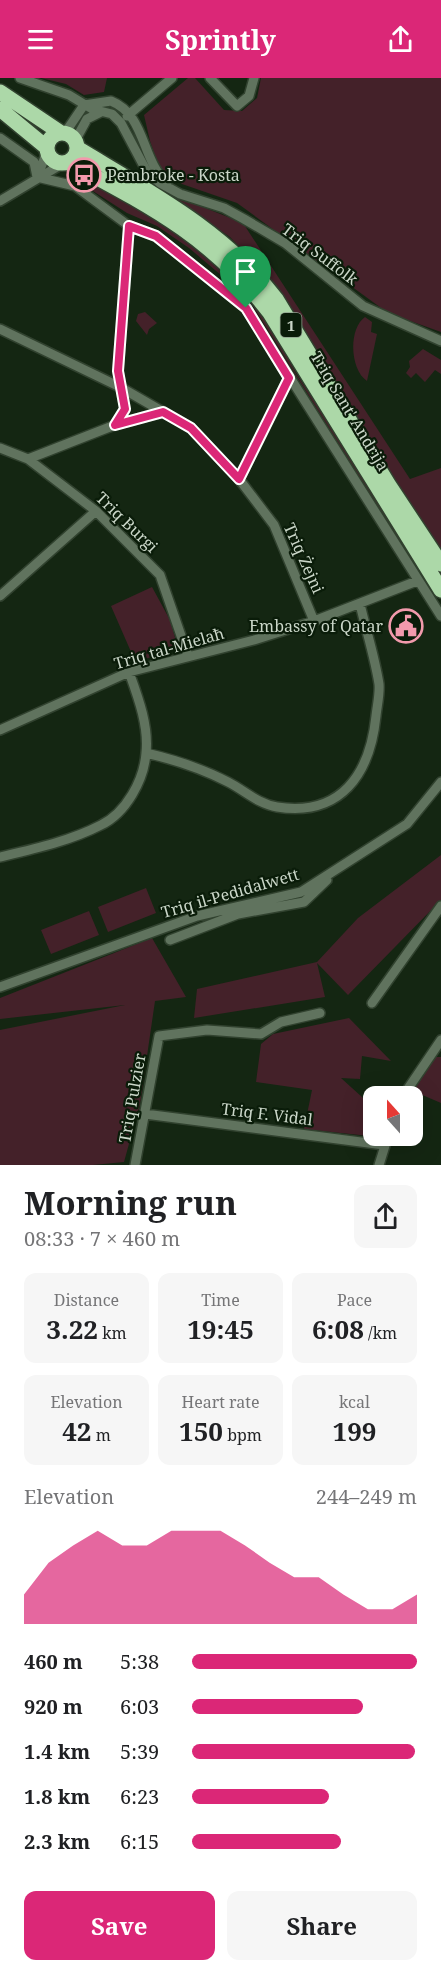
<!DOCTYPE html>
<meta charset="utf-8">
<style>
:root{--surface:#fff;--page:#f6f6f6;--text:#202124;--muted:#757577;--accent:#db2777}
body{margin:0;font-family:"Noto Serif",serif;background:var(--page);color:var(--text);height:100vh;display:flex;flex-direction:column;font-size:22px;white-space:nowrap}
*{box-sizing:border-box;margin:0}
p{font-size:20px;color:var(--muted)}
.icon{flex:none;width:33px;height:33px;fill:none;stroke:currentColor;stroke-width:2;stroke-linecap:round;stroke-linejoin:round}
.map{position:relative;height:1087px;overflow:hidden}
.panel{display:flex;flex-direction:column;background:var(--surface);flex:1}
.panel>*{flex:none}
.needle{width:39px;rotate:339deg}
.buttons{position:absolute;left:363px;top:1008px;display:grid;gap:12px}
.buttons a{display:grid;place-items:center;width:60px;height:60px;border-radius:12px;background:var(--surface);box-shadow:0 6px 24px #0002;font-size:30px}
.pin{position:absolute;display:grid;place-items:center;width:51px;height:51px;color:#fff;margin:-62px -26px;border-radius:50% 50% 50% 0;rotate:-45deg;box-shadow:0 0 6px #0007}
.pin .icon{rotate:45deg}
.round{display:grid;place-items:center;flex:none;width:63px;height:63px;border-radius:12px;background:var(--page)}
.overview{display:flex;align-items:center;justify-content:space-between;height:102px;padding:0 24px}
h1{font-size:33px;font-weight:700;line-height:45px}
.metrics{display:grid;grid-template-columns:repeat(3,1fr);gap:9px;height:102px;padding:6px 24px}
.metrics div{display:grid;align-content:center;border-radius:12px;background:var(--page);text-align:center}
.metrics b{font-size:26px;font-weight:700}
.metrics small{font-size:16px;font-weight:400}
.metrics p{font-size:16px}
.chart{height:168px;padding:12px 24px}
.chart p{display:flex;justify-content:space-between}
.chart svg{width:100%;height:108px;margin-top:6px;fill:var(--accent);opacity:.7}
.action{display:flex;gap:12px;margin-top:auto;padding:12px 24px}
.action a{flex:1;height:69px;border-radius:12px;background:var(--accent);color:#fff;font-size:24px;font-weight:700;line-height:69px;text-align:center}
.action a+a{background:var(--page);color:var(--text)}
ul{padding:0 24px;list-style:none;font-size:20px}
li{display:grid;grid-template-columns:96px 72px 1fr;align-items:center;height:45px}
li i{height:15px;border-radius:8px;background:var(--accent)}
header{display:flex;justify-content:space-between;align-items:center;height:78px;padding:0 24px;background:var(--accent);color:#fff;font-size:27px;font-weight:700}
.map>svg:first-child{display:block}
.green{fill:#442129}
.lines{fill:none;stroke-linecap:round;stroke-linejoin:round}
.minor-casing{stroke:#31422f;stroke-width:12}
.trunk-casing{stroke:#31422f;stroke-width:18}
.minor{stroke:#60735e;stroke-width:9}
.trunk{stroke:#acd8a8;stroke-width:15}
.route-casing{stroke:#fff;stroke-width:12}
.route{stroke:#db2777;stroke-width:8}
.labels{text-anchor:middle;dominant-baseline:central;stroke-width:4.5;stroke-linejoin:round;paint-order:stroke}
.shield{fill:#0a1c09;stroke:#909e8f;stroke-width:1.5}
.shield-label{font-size:15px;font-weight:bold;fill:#cad6c8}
.poi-label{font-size:16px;fill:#cad6c8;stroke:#0a1c09;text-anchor:start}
.street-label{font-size:16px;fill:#cad6c8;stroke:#0a1c09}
</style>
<header><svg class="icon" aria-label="menu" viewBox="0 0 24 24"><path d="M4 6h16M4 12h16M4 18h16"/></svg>Sprintly<svg class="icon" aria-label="share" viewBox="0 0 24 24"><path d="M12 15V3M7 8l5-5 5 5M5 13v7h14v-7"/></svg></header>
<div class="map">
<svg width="441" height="1087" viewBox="0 0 441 1087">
<rect width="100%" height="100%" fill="#142612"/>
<!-- green -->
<path class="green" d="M41,0H107L104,14L84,17L66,6Z
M188,0H195L224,32L242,33L257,20L261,0H441V254L388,235L237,125L182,106L159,89L150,63L144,37Z
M74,96L113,113L195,164L258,227L297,297L426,489L418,493L248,220L189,170L157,148L127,135L68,97Z
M160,112L243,145L410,401L441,390V475L260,191L230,159Z
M145,234L157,245L149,251L147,257L136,243L138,236Z
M365,239L372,244L371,254L377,256L367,303C350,292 348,251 365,239Z
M423,271L441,282V296L435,292L425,304L416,295L411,300L406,295L410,289L409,283Z
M152,509L170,542L176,563L170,575L135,583L111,528Z
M441,777V822L348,917L317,885L325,919L194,940L197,911L317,884L358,840Z
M146,810L156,835L108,854L98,829Z
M89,833L99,857L51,876L41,852Z
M152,860L186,919L155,923L140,1026L124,1084L93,1087H0V952L125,927L0,941V920Z
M349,940L391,983L362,978L360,1001L341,1000L373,1029L374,1058H379L378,1059L304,1051L312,1012L256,1004L261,966L273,956Z
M435,979H441V1025L413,1013Z"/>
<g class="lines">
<!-- minor casing -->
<g class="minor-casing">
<path id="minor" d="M20,0L69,17L92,31L112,36L121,45L147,94L160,105L180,116L224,130L244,141L285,165L363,228L441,263
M210,0L237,28L249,18L254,0
M84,27L111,23C146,37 141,82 167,105
M127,38L172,0
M65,55L84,27
M0,60L34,84L37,99
M75,63L87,41L101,34
M37,99L75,108L129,148L156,158L246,230L441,538
M37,99L47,74
M0,123L62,86
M0,251L120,309L191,350L239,401L274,447L314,543
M115,347L163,334
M0,370L28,381L96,433L160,497L188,578
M28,381L115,347L125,331L118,293L129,148
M239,401L289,300
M0,518L96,433
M0,652L129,594L254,562L314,543L417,503
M146,675C176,682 201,690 228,704C244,712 258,726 277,729C341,739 370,696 376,638C377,628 380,616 379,606C375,580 366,552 360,526
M0,779C34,771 70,763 101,747C126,735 144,702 146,675C149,648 138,619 129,594
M170,862L238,836L304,824L327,802
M0,909L197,838L301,814L407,746L441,704
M372,925L441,828
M403,1018L441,962
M145,1036L384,1067
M135,1087L159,958L207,952L261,956L281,944L320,935
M379,1087L388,1058"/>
</g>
<!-- trunk casing -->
<g class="trunk-casing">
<path id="trunk" d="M0,14L61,55
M0,31L46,69
M47 70a15 15 0 1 1 30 0a15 15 0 1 1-30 0Z
M77,70C148,113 225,153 276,221L388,406L441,486
M68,84C150,128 212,159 270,235L441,512"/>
</g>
<!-- minor -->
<use href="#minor" class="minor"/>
<!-- trunk -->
<use href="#trunk" class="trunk"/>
</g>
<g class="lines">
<!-- route casing -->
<g class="route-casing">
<path id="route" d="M129,148L156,158L246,230L289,300L239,401L191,350L163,334L115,347L125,331L118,293Z"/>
</g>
<!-- route -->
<use href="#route" class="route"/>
</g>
<!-- icons -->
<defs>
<g id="bus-ring" transform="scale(1.725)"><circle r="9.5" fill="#0a1c09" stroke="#f29aac" stroke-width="1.5"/><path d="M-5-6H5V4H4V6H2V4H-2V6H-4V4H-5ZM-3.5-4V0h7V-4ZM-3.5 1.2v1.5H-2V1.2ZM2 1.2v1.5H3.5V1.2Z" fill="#f29aac"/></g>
<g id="civic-ring" transform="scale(1.725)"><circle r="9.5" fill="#0a1c09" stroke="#f29aac" stroke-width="1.5"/><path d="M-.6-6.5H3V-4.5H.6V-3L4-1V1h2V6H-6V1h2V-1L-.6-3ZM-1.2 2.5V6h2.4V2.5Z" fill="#f29aac"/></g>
</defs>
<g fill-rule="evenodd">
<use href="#bus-ring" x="84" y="97"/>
<use href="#civic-ring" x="406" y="548"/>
</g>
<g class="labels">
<!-- shield labels -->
<rect class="shield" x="280.5" y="235" width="21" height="24" rx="4.5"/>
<g class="shield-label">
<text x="291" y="247">1</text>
</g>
<!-- poi labels -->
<g class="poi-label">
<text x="107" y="97">Pembroke - Kosta</text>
<text x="383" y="548" text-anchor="end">Embassy of Qatar</text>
</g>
<!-- street labels -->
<g class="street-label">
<text transform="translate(320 176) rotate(37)">Triq Suffolk</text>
<text transform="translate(350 333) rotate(59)">Triq Sant' Andrija</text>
<text transform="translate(127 444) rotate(44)">Triq Burgi</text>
<text transform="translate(304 480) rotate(66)">Triq Żejni</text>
<text transform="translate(169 570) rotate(-16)">Triq tal-Mielaħ</text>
<text transform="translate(230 815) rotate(-16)">Triq il-Pedidalwett</text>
<text transform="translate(132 1020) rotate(-80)">Triq Pulzier</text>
<text transform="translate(267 1036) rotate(7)">Triq F. Vidal</text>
</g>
</g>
</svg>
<div class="buttons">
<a><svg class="needle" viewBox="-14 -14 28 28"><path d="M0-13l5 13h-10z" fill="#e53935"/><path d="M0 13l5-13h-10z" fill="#757577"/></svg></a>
</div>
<div class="pin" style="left:246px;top:230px;background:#1e9e55"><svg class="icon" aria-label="arrive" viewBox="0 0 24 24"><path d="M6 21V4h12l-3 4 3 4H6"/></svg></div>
</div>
<section class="panel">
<div class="overview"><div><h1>Morning run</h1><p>08:33 · 7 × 460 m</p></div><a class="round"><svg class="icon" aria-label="share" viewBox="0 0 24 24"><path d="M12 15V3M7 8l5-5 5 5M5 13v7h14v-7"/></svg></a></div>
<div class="metrics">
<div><p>Distance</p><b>3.22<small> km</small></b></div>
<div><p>Time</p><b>19:45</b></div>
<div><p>Pace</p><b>6:08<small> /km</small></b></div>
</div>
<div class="metrics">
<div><p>Elevation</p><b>42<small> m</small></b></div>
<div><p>Heart rate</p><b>150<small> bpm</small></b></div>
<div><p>kcal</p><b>199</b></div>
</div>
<div class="chart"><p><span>Elevation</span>244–249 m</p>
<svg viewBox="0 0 160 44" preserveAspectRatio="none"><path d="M0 44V32L10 19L20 12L30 6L40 12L50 12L60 6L70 6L80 6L90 12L100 19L110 25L120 25L130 32L140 38L150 38L160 32V44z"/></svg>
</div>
<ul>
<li><b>460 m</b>5:38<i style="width:100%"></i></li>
<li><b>920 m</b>6:03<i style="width:76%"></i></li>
<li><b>1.4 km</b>5:39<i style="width:99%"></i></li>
<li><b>1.8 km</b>6:23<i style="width:61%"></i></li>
<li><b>2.3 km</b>6:15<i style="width:66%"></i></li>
</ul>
<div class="action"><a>Save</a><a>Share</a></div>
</section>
